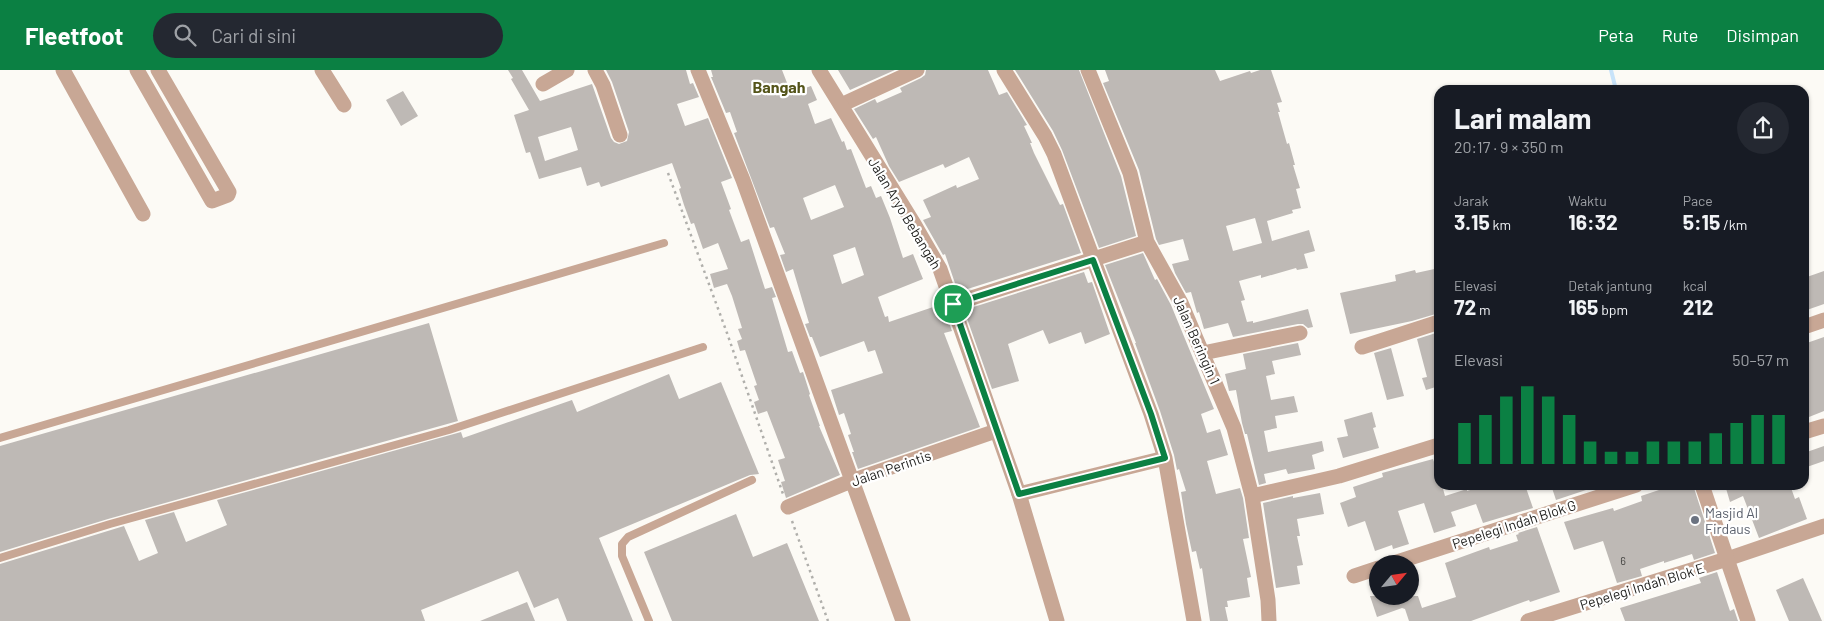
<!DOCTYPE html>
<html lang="id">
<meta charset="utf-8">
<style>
:root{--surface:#171b24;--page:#242831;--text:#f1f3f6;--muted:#9ea1a6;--accent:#0b8043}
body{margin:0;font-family:Barlow,sans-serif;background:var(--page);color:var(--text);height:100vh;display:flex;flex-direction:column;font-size:19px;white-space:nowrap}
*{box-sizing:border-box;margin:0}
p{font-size:16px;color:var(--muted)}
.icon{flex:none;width:28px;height:28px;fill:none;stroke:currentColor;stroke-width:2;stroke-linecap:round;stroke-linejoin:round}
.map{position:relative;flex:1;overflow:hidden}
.details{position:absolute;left:1434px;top:15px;width:375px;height:405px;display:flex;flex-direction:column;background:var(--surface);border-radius:15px;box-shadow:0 1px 4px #0004}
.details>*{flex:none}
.needle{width:32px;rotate:61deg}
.buttons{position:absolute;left:1369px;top:485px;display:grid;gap:10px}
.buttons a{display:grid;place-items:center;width:50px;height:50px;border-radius:50%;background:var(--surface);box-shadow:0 1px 4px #0004;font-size:25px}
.pin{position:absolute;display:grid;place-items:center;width:42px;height:42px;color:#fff;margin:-21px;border:2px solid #fff;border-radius:50%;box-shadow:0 1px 5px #0007}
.round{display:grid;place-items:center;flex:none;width:52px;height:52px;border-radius:26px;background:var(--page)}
.summary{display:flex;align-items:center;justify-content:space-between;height:85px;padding:0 20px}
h1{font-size:28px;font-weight:700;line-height:38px}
.stats{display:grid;grid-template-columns:repeat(3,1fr);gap:8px;height:85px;padding:5px 20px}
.stats div{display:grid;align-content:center}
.stats b{font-size:21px;font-weight:700}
.stats small{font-size:14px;font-weight:400}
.stats p{font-size:14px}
.chart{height:140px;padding:10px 20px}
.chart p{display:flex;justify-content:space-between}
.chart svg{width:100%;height:90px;margin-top:5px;stroke:var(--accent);stroke-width:6}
header{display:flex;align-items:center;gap:30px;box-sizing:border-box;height:70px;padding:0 25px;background:var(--accent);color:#fff}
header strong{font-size:24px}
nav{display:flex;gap:28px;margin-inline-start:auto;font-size:18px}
.search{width:350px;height:45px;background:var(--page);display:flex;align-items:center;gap:12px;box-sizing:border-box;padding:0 18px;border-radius:28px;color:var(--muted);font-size:19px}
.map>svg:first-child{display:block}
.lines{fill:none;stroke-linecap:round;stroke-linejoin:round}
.stream{stroke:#c8e3f9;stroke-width:4}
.building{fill:#beb9b5;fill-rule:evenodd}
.path{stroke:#b0afab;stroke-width:2.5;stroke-dasharray:2.5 4;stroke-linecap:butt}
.service{stroke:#c8a795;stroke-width:8}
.minor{stroke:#c8a795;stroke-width:15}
.tertiary{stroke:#c8a795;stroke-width:15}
.route-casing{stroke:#fff;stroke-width:10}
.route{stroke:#0b8043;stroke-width:6}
.worship-dot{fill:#6b7280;stroke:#fff;stroke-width:2}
.labels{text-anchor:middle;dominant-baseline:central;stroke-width:4.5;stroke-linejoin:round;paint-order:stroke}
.number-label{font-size:11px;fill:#454442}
.street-label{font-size:14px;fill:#1d1d1b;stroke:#fff}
.worship-label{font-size:14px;fill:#5b616d;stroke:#fff;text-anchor:start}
.quarter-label{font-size:16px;font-weight:bold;fill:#545419;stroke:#fff}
</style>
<header>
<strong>Fleetfoot</strong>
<div class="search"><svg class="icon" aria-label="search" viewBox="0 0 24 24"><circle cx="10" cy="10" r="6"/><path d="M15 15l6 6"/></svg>Cari di sini</div>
<nav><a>Peta</a><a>Rute</a><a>Disimpan</a></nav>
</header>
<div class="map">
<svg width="1824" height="551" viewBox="0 0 1824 551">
<rect width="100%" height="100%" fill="#fcfaf5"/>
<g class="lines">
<!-- stream -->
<path class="stream" d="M1611,0L1616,20"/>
</g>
<!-- building -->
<path class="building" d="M508,0H522L540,31L592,14L611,68L614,72L619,74L627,71L629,62L612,12L606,0H686L690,14L693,13L699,27L677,34L685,56L708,48L732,108L721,112L731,139L729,140L741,172L749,169L765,219L772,217L776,227L772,228L788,282L792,281L800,303L803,302L810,324L809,325L820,356H819L840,405L786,428L781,412L785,411L778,390L785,388L767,341L758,344L754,332L759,330L754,316L757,315L745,280L740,281L737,271L742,269L738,259L742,258L732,226L727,214L714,218L710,204L728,199L718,173L703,179L694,153L691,154L684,135L679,119L681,118L672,93L601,117L599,112L587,116L581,97L539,109L530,82L526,83L514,45L529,40L511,9L513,8ZM571,57L578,80L545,91L538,67Z
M711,0H782L791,23L811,16L817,30L808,34L815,54L831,48L842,72L844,71L847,80L851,79L866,118L871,116L876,128L881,126L890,148L903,188L913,184L923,209L878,227L885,247L888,246L889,252L939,235L941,240L944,239L952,261L944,263L980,357L858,399L852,382H854L848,365L851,364L844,343L839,345L831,320L883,303L875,280L868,282L864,271L820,287L812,267H810L805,254L809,253L793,199L786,202L780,185L785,184L774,157L770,158L734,63L737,62L730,42L726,43L711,7H713ZM835,115L844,137L811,150L803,128ZM855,177L864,205L842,214L833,185Z
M838,0H895L850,20Z
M926,0H988L999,25L1007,22L1027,55L1024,56L1032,73H1030L1034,83L1060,135L1063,134L1081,183L958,222L945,184L943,185L923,150L931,147L923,130L956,115L957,118L979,109L969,87L945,98L943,94L899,112L889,96L876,67L873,69L854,39L875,29L877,33L902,22L900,18L921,8L925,5Z
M1015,0H1079L1121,106L1136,166L1099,178L1062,80L1053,61Z
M1105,0H1215L1220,11L1250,1L1251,3L1260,0H1271L1282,32L1277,33L1280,42H1278L1287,74L1289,73L1295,95H1293L1300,118L1296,119L1301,138L1292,140L1293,143L1267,151L1272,171L1309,160L1315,181L1304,184L1308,198L1297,200L1296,198L1261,208V205L1239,211L1245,230L1241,231L1247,252L1253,251V253L1308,239L1313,257L1308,258L1303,254H1298L1233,267L1228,253L1204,259L1199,242L1197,243L1191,222L1186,223L1175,203L1172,194L1189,190L1183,169L1159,175L1156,169L1139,100L1103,13L1109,11ZM1255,148L1262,173L1233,181L1226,156Z
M403,21L418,46L401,56L386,30Z
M1143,183L1155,210L1157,209L1171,235L1214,339L1201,344L1207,363L1220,359L1228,385L1207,391L1216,424L1240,418L1243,428L1249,468L1243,469L1251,507L1247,508L1250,527L1227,531L1228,537H1225L1228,551H1210L1202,498L1200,499L1196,481L1192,482L1186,454L1181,422L1186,421L1179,399L1177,400L1174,385L1160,341L1135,273H1136L1105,195Z
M1439,198V243L1412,251L1350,264L1340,223L1396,211L1395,205L1415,200L1416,203Z
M1824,201V234L1804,241V208Z
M1084,202L1088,213L1092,212L1110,264L1085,274L1081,262L1049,274L1043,260L1008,274L1019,311L992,319L964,240Z
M429,253L458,351L108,449L0,482V376Z
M1439,262V316L1426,320L1422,308L1427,307L1417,269Z
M1824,267V341L1804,349V274Z
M1298,273L1301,285L1272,291L1275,304L1266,306L1271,330L1294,326L1298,342L1275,346L1277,358L1264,361L1268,382L1322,371L1324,381L1312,385L1315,399L1288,404L1286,399L1264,404L1266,413L1259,415L1247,364H1245L1242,353L1236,320L1229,321L1225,304L1246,299L1243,284Z
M1391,278L1404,326L1387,330L1374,283Z
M669,304L679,329L721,312L759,404L750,405L599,468L633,551H567L558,528L534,538L518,501L421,540L425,551H0V494L124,456L139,491L158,483L145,450L174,442L186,472L227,455L217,430L461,362L463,368L572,330L577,342Z
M1372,342L1376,357L1373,358L1379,378L1343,388L1337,368L1348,366L1344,350Z
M1824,376V391L1804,398V383Z
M1433,389L1439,406V415H1442L1445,426L1467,419V421L1486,415H1525L1533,438L1483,453L1476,434L1451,442L1456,456L1434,463L1424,433L1398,441L1409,474L1393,479L1392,475L1375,481L1365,451L1348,457L1340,433L1356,427L1353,417L1383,407L1382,403Z
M1551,415H1595V417L1556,430Z
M1674,415H1693L1715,483L1694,490L1692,484L1664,493V491L1640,499L1642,506L1617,513L1603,471L1574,480L1564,452L1613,438L1614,441L1642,431L1641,426Z
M1725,415H1790L1795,429L1799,427L1807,449L1759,468L1743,426L1730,432Z
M1320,423L1324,444L1297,449L1300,466H1297L1303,495L1297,496L1300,514L1276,518L1263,433L1293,426V428Z
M736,444L753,487L787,473L819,551H672L644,482Z
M1537,457L1560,522L1530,532L1529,530L1471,551H1409L1405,539L1402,538L1377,547L1370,526H1418L1422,538L1456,527L1445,493L1489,477L1490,480L1518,471L1516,465L1519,464L1518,463Z
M1717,502L1730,541L1734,539L1738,551H1625L1620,538L1701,513L1699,508Z
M1803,508L1822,551H1789L1776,520Z
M527,532L535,551H480Z"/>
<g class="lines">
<!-- path -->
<path class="path" d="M668,103L727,263L783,424
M792,451L828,551"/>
<!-- service -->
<path class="service" d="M0,368L664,173
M0,488L110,454L449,360L703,277
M649,551L622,486V474L628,467L752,410"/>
<!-- minor -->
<path class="minor" d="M63,0L143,144
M137,0L212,131L228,125L229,122L158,0
M322,0L344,35
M595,0L603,15L620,65
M698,0L743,110L903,551
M1004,0L1045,66L1054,84L1151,344L1165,388L1194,551
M1088,0L1130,103L1147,172L1181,233L1234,358L1252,426L1268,530L1269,551
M543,14L567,0
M841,35L917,0
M953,234L1147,172
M1362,277L1439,252
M1203,283L1300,263
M1804,362L1824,356
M1019,424L1165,388
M1252,426L1339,406L1439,375
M788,437L851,411L996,361
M1391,494L1636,415
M1354,506L1378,498
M1528,551L1727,489L1824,456"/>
<!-- tertiary -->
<path class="tertiary" d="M819,0L914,154L940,199L1019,424L1057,551
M1804,257L1824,250
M1702,415L1748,551"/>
</g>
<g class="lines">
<!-- route casing -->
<g class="route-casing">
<path id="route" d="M1093,190L1151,344L1165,388L1019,424L953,234Z"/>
</g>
<!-- route -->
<use href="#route" class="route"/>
</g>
<!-- markers -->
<circle class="worship-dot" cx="1695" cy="450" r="5"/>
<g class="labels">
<!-- number labels -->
<g class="number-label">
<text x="1623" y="490">6</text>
</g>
<!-- street labels -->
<g class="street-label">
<text transform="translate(905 143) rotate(59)">Jalan Aryo Bebangah</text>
<text transform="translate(1197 270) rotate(66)">Jalan Beringin 1</text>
<text transform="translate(891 398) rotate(-19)">Jalan Perintis</text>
<text transform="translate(1514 454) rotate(-18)">Pepelegi Indah Blok G</text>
<text transform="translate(1642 516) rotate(-17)">Pepelegi Indah Blok E</text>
</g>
<!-- worship labels -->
<g class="worship-label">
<text x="1705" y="442">Masjid Al<tspan x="1705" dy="16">Firdaus</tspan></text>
</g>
<!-- quarter labels -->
<g class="quarter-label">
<text x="779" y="16">Bangah</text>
</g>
</g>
</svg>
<div class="buttons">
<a><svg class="needle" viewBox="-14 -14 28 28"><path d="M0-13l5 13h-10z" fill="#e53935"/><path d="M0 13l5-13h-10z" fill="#9ea1a6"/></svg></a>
</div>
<div class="pin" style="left:953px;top:234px;background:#1e9e55"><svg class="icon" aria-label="arrive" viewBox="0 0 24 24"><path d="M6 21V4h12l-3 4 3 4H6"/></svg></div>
<section class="details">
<div class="summary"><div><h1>Lari malam</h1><p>20:17 · 9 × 350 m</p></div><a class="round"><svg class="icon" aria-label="share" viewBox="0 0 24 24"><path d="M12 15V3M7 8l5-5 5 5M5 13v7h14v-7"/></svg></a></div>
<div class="stats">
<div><p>Jarak</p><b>3.15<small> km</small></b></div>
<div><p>Waktu</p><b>16:32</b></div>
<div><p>Pace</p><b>5:15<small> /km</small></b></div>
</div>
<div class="stats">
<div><p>Elevasi</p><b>72<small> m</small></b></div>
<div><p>Detak jantung</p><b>165<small> bpm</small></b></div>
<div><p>kcal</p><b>212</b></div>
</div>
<div class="chart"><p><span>Elevasi</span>50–57 m</p>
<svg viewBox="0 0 160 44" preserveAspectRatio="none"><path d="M5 44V24M15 44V20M25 44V11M35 44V6M45 44V11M55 44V20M65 44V33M75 44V38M85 44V38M95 44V33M105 44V33M115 44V33M125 44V29M135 44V24M145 44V20M155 44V20"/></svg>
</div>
</section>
</div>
